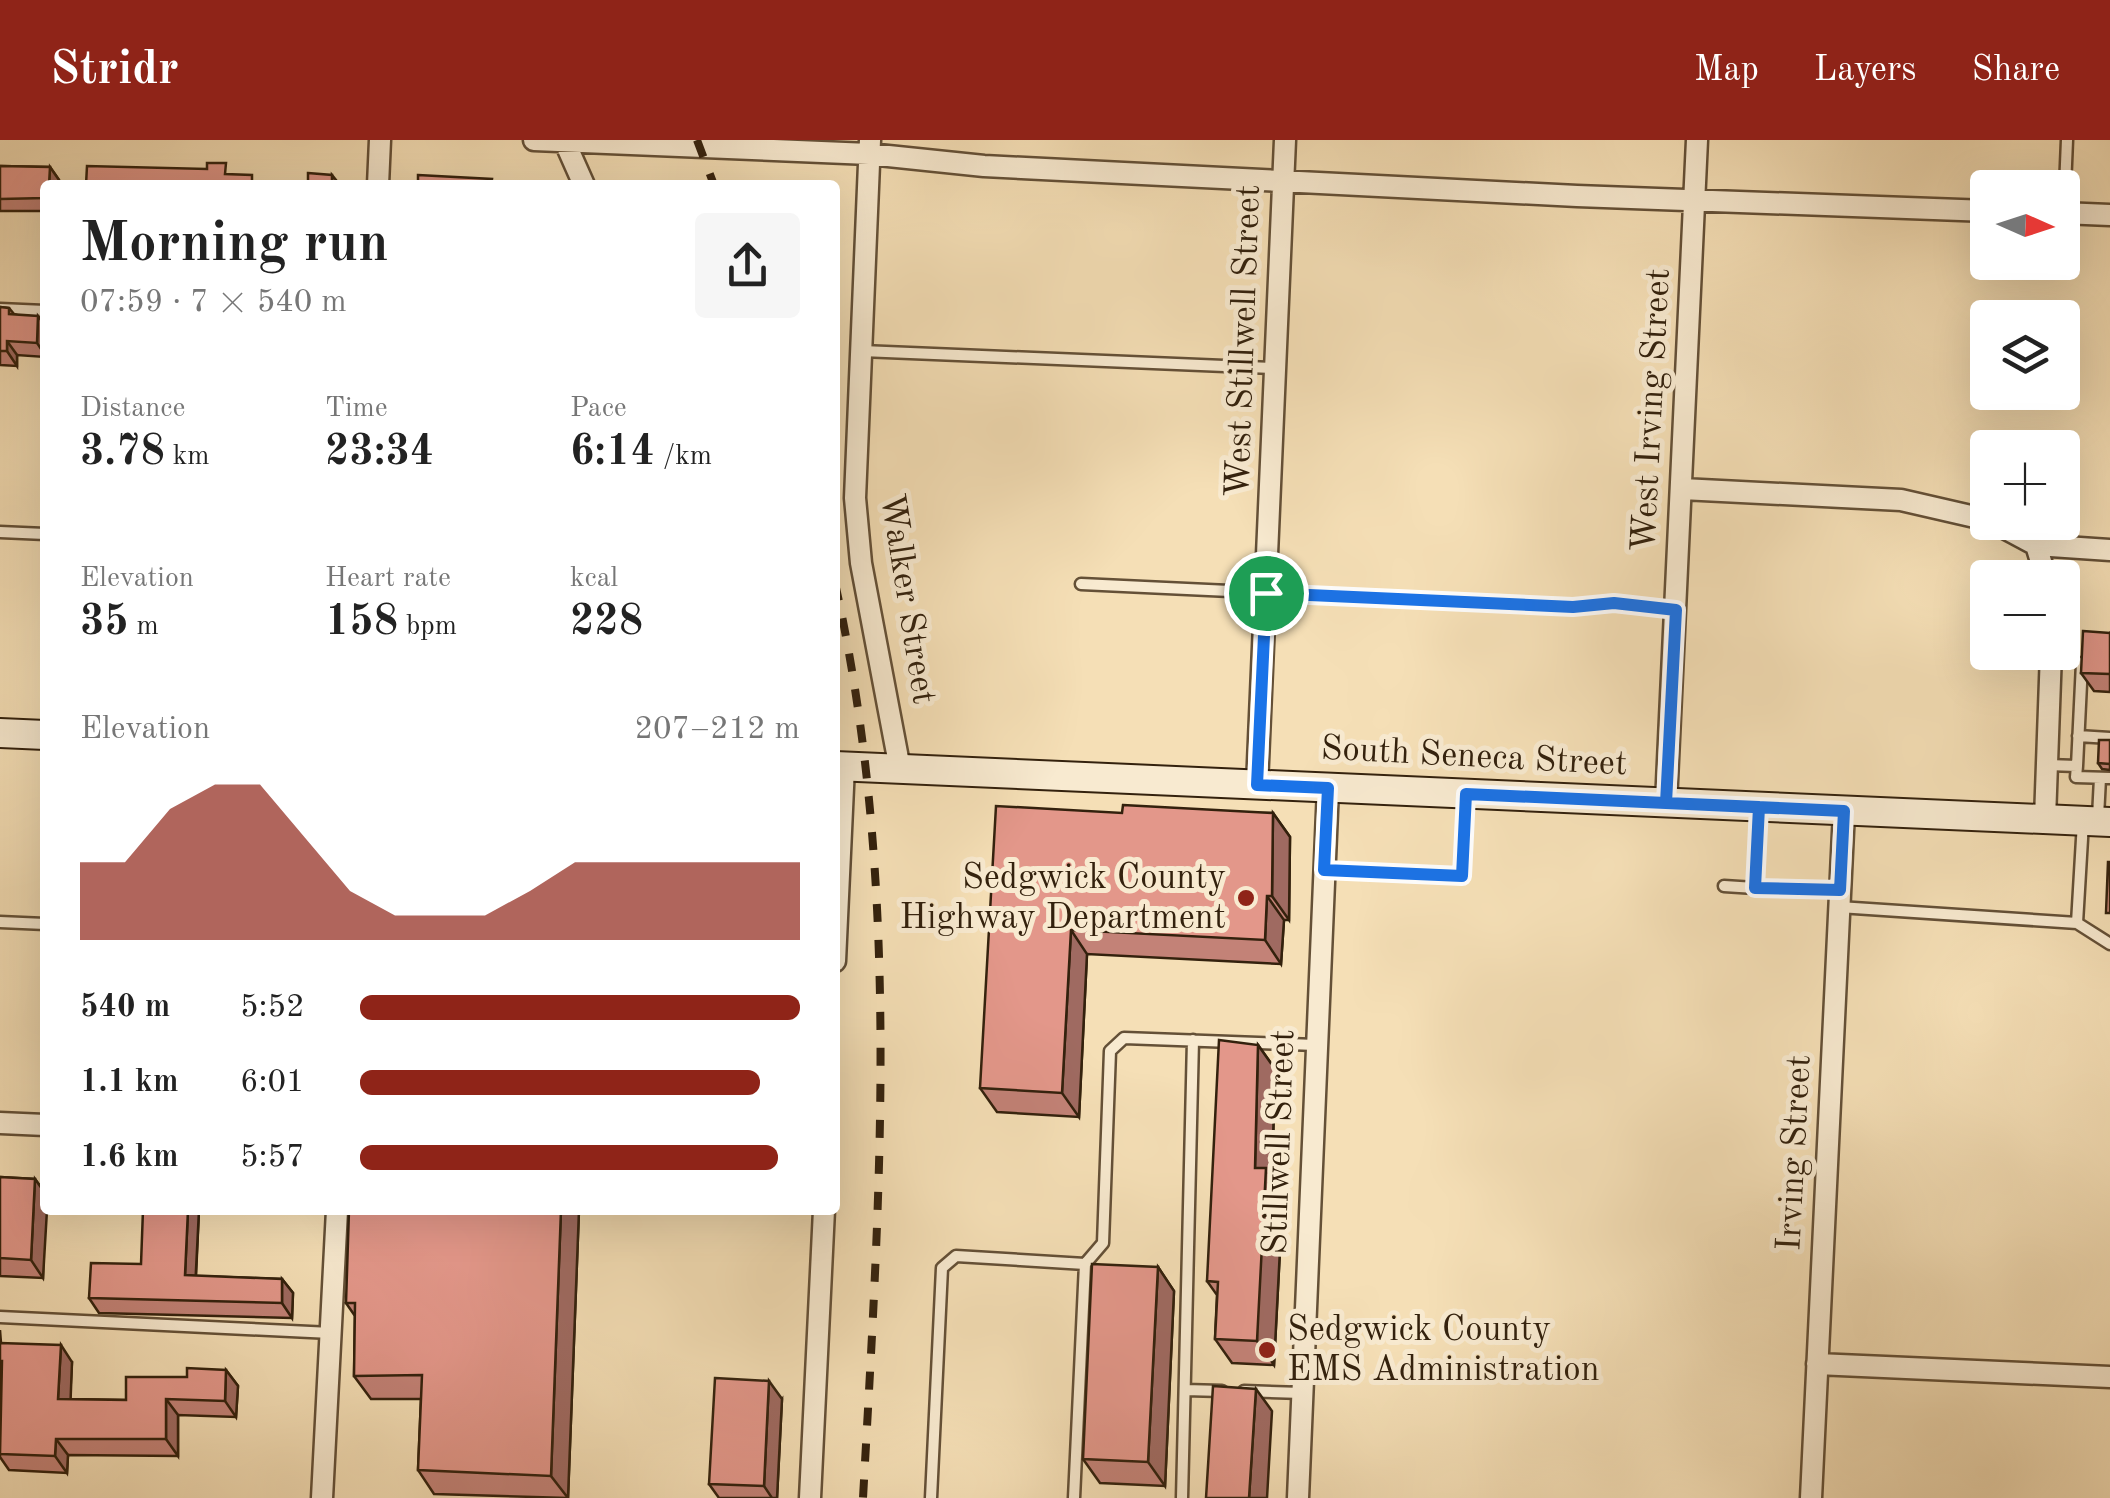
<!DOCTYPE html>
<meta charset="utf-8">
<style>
:root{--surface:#fff;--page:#f6f6f6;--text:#222;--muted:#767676;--accent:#8f2418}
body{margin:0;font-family:"Old Standard TT",serif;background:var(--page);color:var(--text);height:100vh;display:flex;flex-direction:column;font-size:38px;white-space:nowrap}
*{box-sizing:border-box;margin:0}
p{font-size:32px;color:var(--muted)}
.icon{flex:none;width:55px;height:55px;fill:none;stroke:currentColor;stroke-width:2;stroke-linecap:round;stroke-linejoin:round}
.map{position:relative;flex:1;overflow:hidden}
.details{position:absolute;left:40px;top:40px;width:800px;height:1035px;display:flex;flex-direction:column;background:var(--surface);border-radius:10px;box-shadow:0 10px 40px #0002}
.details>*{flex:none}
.needle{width:65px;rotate:93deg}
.fabs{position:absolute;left:1970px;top:30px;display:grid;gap:20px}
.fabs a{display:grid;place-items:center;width:110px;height:110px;border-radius:10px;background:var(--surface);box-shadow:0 10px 40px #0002;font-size:50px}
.pin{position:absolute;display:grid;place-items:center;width:85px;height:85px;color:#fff;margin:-42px;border:5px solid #fff;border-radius:50%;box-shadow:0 2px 10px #0007}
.round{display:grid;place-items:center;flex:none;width:105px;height:105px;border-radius:10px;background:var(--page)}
.overview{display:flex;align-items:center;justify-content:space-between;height:170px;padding:0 40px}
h1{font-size:55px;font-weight:800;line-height:75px}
.figures{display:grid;grid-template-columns:repeat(3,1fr);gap:15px;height:170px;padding:10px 40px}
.figures div{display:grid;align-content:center}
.figures b{font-size:42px;font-weight:800}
.figures small{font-size:28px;font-weight:400}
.figures p{font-size:28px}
.chart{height:280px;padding:20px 40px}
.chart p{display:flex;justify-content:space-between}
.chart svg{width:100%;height:180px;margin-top:10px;fill:var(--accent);opacity:.7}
ul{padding:0 40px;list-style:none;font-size:32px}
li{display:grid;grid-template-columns:160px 120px 1fr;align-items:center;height:75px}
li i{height:25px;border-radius:12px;background:var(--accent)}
header{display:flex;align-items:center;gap:60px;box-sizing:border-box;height:140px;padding:0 50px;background:var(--accent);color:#fff}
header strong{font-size:48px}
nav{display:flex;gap:55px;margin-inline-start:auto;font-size:35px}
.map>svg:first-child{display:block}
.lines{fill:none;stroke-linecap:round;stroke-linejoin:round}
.lane-casing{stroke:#645037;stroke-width:15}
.street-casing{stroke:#645037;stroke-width:25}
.secondary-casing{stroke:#33210d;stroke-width:32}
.lane{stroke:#f8ead0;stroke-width:10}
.street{stroke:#f8ead0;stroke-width:20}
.secondary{stroke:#f8ead0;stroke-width:28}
.rail{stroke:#33210d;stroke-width:8;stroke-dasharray:18 18;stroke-linecap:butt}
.wall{fill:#c38277;stroke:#33210d;stroke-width:2.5}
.shaded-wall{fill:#9f6a61;stroke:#33210d;stroke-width:2.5}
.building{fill:#e3978a;stroke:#33210d;stroke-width:2.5}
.route-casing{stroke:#fff;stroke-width:20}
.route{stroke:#1a73e8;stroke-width:12}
.poi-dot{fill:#8f2418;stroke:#f8ead0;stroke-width:4}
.labels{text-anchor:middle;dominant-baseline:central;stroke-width:10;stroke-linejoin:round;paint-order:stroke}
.street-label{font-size:35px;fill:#33210d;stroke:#f8ead0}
.poi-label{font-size:35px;fill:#33210d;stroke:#f8ead0;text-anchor:end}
</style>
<header>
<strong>Stridr</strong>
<nav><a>Map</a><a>Layers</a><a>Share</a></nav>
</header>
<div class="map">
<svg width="2110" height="1358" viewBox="0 0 2110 1358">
<rect width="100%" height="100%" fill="#f5dfb6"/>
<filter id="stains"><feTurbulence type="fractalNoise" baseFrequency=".002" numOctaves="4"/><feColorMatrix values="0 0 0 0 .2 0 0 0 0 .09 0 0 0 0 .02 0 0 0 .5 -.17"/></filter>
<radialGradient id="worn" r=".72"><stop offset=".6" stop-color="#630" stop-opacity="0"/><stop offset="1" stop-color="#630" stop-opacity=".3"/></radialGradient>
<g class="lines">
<!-- lane casing -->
<g class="lane-casing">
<path id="lane" d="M2064,72L2067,0
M0,169L45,171
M862,211L1274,228
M0,392L45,394
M1081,444L1573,467L1614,463L1675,470
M2078,596L2110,598
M2048,625L2077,626L2082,523
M2077,626L2076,637L2110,638
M1759,668L1755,748L1840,750
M2098,677L2100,638
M1325,730L1463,735L1466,655
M1724,746L1755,748
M1839,767L2077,783L2083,682
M0,782L45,784
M2077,783L2110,804
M0,1177L331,1193
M1185,1250L1222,1251
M1244,1251L1302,1253
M931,1358L942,1128L956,1116L1085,1124L1103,1103L1110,911L1124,898L1315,905
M1074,1358L1085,1124
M1182,1358L1193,900"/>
</g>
<!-- street casing -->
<g class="street-casing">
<path id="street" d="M534,0L869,14L984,26L1577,56L1988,71
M564,0L584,45
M870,0L855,358L861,423L900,629
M378,45L380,0
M2062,73L2110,75
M1682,349L1901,360L1988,380
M1993,382L2036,405L2046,438
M2036,405L2110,410
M1257,645L1285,0
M1666,663L1697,0
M2045,679L2051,512
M835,821L844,626
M0,983L45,985
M1817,1224L2110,1237
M322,1358L337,1070
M810,1358L824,1070
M1298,1358L1328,648
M1811,1358L1844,671"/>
</g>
<!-- secondary casing -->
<g class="secondary-casing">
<path id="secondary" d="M0,593L45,595
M835,626L2110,682"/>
</g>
<!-- lane -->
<use href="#lane" class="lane"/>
<!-- street -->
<use href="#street" class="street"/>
<!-- secondary -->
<use href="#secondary" class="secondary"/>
<!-- rail -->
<path class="rail" d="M697,0L714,45
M835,443C902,745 880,1052 863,1358"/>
</g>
<!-- wall -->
<path class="wall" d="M0,26L50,27L59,40V45H45V71H0Z
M0,167L9,168L14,174L45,185V217L17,215V226L0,225Z
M2110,493V552L2094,551L2081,533Z
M2110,600V630L2102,629L2098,623Z
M1122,673H1273L1290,697L1289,780H1284L1281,824L1087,814L1079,977L997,972L980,948Z
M1258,905L1275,929L1272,1037L1283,1052L1274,1225L1232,1223L1215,1199L1217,1155L1207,1141Z
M0,1037L35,1039L45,1053L43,1138L0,1136Z
M199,1070L196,1136L282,1139L293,1153L292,1178L99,1173L89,1158L141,1124Z
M579,1070L568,1358L434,1354L418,1330L421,1259H371L354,1236L355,1176L346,1163Z
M1158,1127L1174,1151L1165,1346L1100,1343L1083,1319Z
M0,1190L1,1203L72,1222L70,1259L126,1260L187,1237L226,1230L238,1246L236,1277L178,1275V1316L68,1315L67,1333L9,1330L0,1317Z
M782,1259L777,1358H719L709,1344Z"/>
<!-- shaded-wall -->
<path class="shaded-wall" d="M50,27L59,40V45H49Z
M332,35L340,45H332Z
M38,176L45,185V215L37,203Z
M7,201L17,215V226L7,211Z
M1273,673L1290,697L1289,780L1272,756Z
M1267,756L1284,780L1281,824L1265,800Z
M1071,790L1087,814L1079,977L1062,953Z
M1258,905L1275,929L1272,1037L1283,1052L1274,1225L1257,1201L1255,1028Z
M35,1039L45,1053V1070H47L43,1138L31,1120Z
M188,1070H199L195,1150L185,1135Z
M561,1070H579L568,1358L551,1336Z
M1158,1127L1174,1151L1165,1346L1148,1322Z
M282,1139L293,1153L292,1178L282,1163Z
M61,1205L72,1222L70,1275L58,1259Z
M226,1230L238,1246L236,1277L225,1261Z
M769,1241L782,1259L777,1358H772L764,1346Z
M1256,1249L1272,1271L1267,1358H1249Z
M166,1259L178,1275V1316L166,1299Z
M56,1299L68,1315L67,1333L55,1316Z"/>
<!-- building -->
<path class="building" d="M207,23H226L225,34L252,35V45H86L87,26L207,29Z
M0,26L50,27L49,45H45V58L0,59Z
M308,33L332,35V45H308Z
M418,35L492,39L491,45H418Z
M0,167L9,168V174L38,176L37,203L7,201V211H0Z
M2083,491L2110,493V534L2081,533Z
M2099,600H2110V624L2098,623Z
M1123,665L1273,673L1272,756H1267L1265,800L1071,790L1062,953L980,948L996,666L1122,673Z
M2108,722H2110V773H2106Z
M1219,900L1258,905L1255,1028H1266L1257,1201L1215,1199L1218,1142L1207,1141Z
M0,1037L35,1039L31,1120L0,1118Z
M143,1070H188L185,1135L282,1139V1163L89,1158L91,1123L141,1124Z
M349,1070H561L551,1336L418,1330L422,1235L354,1236L355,1163H346Z
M1092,1124L1158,1127L1148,1322L1083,1319Z
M0,1203L61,1205L58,1259L126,1260V1237H187V1228L226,1230L225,1261L166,1259V1299H56L55,1316L0,1314L2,1221H0Z
M715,1238L769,1241L764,1346L709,1344Z
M1213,1246L1256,1249L1249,1358H1206Z"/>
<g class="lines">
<!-- route casing -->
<g class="route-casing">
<path id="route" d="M1266,453L1257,645L1328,648L1324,730L1462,736L1466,654C1592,660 1718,665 1844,671L1840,750L1755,748L1759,667L1666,663L1676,470L1614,463L1573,467L1266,453"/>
</g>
<!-- route -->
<use href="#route" class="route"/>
</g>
<!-- markers -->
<g class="poi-dot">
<circle cx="1246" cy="758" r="10"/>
<circle cx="1267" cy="1210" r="10"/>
</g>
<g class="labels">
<!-- street labels -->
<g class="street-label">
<text transform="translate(1244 201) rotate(-88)">West Stillwell Street</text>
<text transform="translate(1652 270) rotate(-87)">West Irving Street</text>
<text transform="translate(907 459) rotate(81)">Walker Street</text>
<text transform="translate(1474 617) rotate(3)">South Seneca Street</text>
<text transform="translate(1280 1002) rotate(-88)">Stillwell Street</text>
<text transform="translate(1795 1013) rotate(-87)">Irving Street</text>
</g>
<!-- poi labels -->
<g class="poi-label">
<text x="1226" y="738">Sedgwick County<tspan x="1226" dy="40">Highway Department</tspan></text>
<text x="1287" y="1190" text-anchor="start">Sedgwick County<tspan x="1287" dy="40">EMS Administration</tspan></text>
</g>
</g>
<rect width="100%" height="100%" filter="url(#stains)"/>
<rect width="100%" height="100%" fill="url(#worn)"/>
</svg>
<div class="fabs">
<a><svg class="needle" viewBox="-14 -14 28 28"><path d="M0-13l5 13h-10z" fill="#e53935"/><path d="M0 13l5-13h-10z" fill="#767676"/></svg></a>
<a><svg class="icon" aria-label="layers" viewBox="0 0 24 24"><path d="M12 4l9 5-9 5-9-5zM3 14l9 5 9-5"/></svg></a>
<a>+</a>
<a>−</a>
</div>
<div class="pin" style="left:1266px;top:453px;background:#1e9e55"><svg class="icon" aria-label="arrive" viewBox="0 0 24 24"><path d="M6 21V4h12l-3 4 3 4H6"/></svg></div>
<section class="details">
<div class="overview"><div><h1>Morning run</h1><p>07:59 · 7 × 540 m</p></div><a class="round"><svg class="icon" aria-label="share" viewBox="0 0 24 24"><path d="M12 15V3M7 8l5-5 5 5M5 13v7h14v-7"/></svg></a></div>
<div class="figures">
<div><p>Distance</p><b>3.78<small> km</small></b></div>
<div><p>Time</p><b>23:34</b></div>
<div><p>Pace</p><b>6:14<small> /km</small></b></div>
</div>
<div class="figures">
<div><p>Elevation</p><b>35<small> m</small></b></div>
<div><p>Heart rate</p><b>158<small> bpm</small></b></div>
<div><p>kcal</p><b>228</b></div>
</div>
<div class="chart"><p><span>Elevation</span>207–212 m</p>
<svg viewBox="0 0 160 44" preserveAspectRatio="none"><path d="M0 44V25L10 25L20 12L30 6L40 6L50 19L60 32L70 38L80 38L90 38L100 32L110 25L120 25L130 25L140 25L150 25L160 25V44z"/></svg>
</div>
<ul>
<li><b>540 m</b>5:52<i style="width:100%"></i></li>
<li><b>1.1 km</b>6:01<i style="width:91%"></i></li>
<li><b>1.6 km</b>5:57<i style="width:95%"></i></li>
</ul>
</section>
</div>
